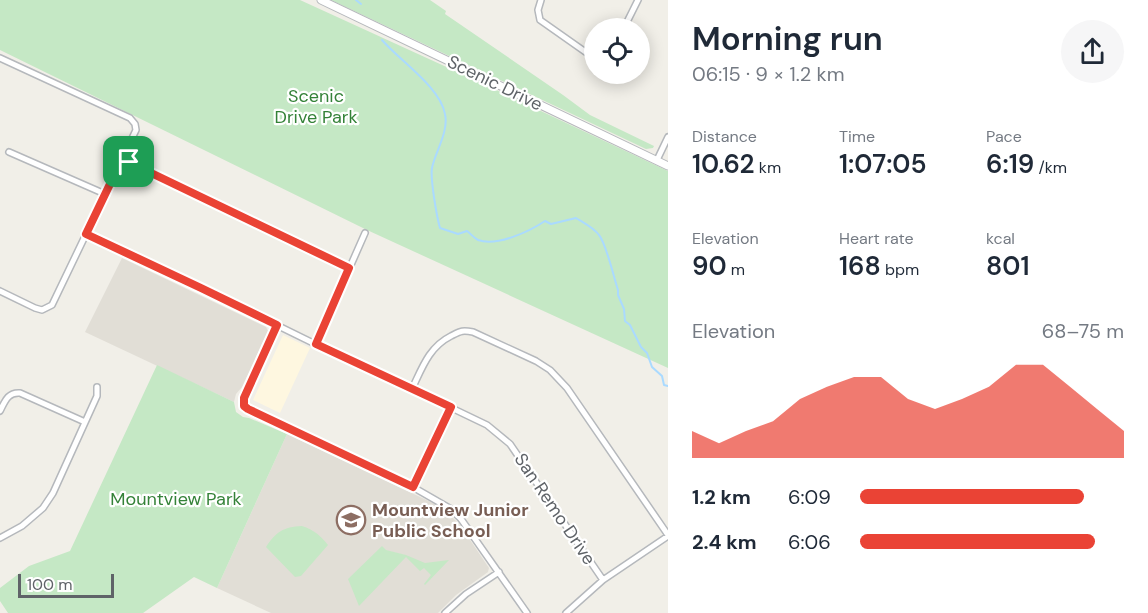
<!DOCTYPE html>
<meta charset="utf-8">
<style>
:root{--surface:#fff;--page:#f6f6f7;--text:#1f2937;--muted:#747a83;--accent:#ea4335}
body{margin:0;font-family:"DM Sans",sans-serif;background:var(--page);color:var(--text);height:100vh;display:flex;flex-direction:column;font-size:22px;white-space:nowrap}
*{box-sizing:border-box;margin:0}
p{font-size:20px;color:var(--muted)}
.icon{flex:none;width:33px;height:33px;fill:none;stroke:currentColor;stroke-width:2;stroke-linecap:round;stroke-linejoin:round}
.map{position:relative;flex:1;overflow:hidden}
.drawer{display:flex;flex-direction:column;background:var(--surface);width:480px}
.drawer>*{flex:none}
.fabs{position:absolute;left:584px;top:18px;display:grid;gap:12px}
.fabs a{display:grid;place-items:center;width:66px;height:66px;border-radius:50%;background:var(--surface);box-shadow:0 3px 15px #0003;font-size:30px}
.scale{position:absolute;left:18px;bottom:15px;width:96px;box-sizing:border-box;padding-left:6px;border:3px solid #5f6368;border-top:0;font-size:16px;line-height:21px;white-space:nowrap;color:#5f6368;-webkit-text-stroke:4px #fff;paint-order:stroke}
.pin{position:absolute;display:grid;place-items:center;width:51px;height:51px;color:#fff;margin:-26px;border-radius:12px;box-shadow:0 3px 9px #0006}
.round{display:grid;place-items:center;flex:none;width:63px;height:63px;border-radius:32px;background:var(--page)}
.summary{display:flex;align-items:center;justify-content:space-between;height:102px;padding:0 24px}
h1{font-size:33px;font-weight:600;line-height:45px}
.stats{display:grid;grid-template-columns:repeat(3,1fr);gap:9px;height:102px;padding:6px 24px}
.stats div{display:grid;align-content:center}
.stats b{font-size:26px;font-weight:600}
.stats small{font-size:16px;font-weight:400}
.stats p{font-size:16px}
.chart{height:168px;padding:12px 24px}
.chart p{display:flex;justify-content:space-between}
.chart svg{width:100%;height:108px;margin-top:6px;fill:var(--accent);opacity:.7}
ul{padding:0 24px;list-style:none;font-size:20px}
li{display:grid;grid-template-columns:96px 72px 1fr;align-items:center;height:45px}
li i{height:15px;border-radius:8px;background:var(--accent)}
main{display:flex;flex:1;min-height:0}
.map>svg:first-child{display:block}
.commercial{fill:#fef7e0}
.education{fill:#e1ded6}
.green{fill:#c5e8c5}
.lines{fill:none;stroke-linecap:round;stroke-linejoin:round}
.stream{stroke:#aadaff;stroke-width:2}
.minor-casing{stroke:#b5b8bc;stroke-width:8}
.tertiary-casing{stroke:#b5b8bc;stroke-width:9}
.minor{stroke:#fff;stroke-width:5}
.tertiary{stroke:#fff;stroke-width:7}
.route-casing{stroke:#fff;stroke-width:12}
.route{stroke:#ea4335;stroke-width:8}
.labels{text-anchor:middle;dominant-baseline:central;stroke-width:4.5;stroke-linejoin:round;paint-order:stroke}
.street-label{font-size:18px;fill:#5f6368;stroke:#fff}
.park-label{font-size:18px;fill:#348238;stroke:#fff}
.education-label{font-size:18px;font-weight:bold;fill:#785e54;stroke:#fff;text-anchor:start}
</style>
<main>
<div class="map">
<svg width="668" height="613" viewBox="0 0 668 613">
<rect width="100%" height="100%" fill="#f1efe8"/>
<!-- commercial -->
<path class="commercial" d="M283,335L310,348L280,413L253,400Z"/>
<!-- education -->
<path class="education" d="M122,258L266,327L268,331L242,387L236,394L234,402L85,332Z
M287,434L437,505L449,514L460,525L489,568L488,572L456,595L438,613H271L217,588Z"/>
<!-- green -->
<path class="green" d="M0,0H300L488,86L668,171V368L367,230L0,50Z
M331,0H430L446,11L445,14L563,95L590,115L654,146L653,148L646,149Z
M157,365L234,402L236,412L243,417L249,418L287,434L217,588L194,577L143,613H8L0,601V588L29,566L70,551Z
M302,526C314,530 320,535 328,545L301,576L295,577L266,547C276,532 283,527 302,526Z
M382,546L386,550L406,555L425,563L449,560L425,585L424,584L431,575L424,568L420,571L406,557L359,606L348,579Z"/>
<g class="lines">
<!-- stream -->
<path class="stream" d="M356,0L361,4
M382,40C400,61 440,87 445,114C449,132 435,152 432,168C430,178 437,218 440,228L458,234L467,231C471,234 474,238 478,240C497,247 530,231 545,221L551,224L576,218C584,223 594,228 599,235C606,243 614,278 618,290V295L624,309L625,321L630,325L641,347L647,353L652,367L662,376L664,385L668,386"/>
<!-- minor casing -->
<g class="minor-casing">
<path id="minor" d="M541,0L538,10L540,20L594,58
M624,28L638,0
M0,58L130,118L135,124L136,130L52,305L42,310L35,308L0,291
M9,152L105,194
M121,159L349,269
M657,160L668,137
M86,234L201,288L362,367L412,389L487,425L510,444L603,580
M277,325L244,398V406L248,409L418,490L451,509L461,519L527,613
M316,344L365,233
M412,389C422,368 429,347 451,336C461,331 462,330 473,332L536,361L550,370L567,388L668,535
M0,411C5,401 8,392 20,393L85,422
M413,487L451,407
M0,538L22,526L43,508L53,493L97,396V387
M445,613L466,594L499,572
M566,613L603,580L668,536"/>
</g>
<!-- tertiary casing -->
<g class="tertiary-casing">
<path id="tertiary" d="M321,0L668,166"/>
</g>
<!-- minor -->
<use href="#minor" class="minor"/>
<!-- tertiary -->
<use href="#tertiary" class="tertiary"/>
</g>
<g class="lines">
<!-- route casing -->
<g class="route-casing">
<path id="route" d="M122,159L349,268L316,344L451,407L413,487L248,409L244,406V398L277,325L201,288L86,234Z"/>
</g>
<!-- route -->
<use href="#route" class="route"/>
</g>
<!-- icons -->
<defs>
<g id="school-ring" transform="scale(1.5)"><circle r="9.5" fill="#fff" stroke="#8d6e63" stroke-width="1.5"/><path d="M0-5L7-2L0 1L-7-2ZM-4 1L0 2.5L4 1V4Q0 6-4 4Z" fill="#8d6e63"/></g>
</defs>
<g fill-rule="evenodd">
<use href="#school-ring" x="351" y="520"/>
</g>
<g class="labels">
<!-- street labels -->
<g class="street-label">
<text transform="translate(495 83) rotate(26)">Scenic Drive</text>
<text transform="translate(555 509) rotate(56)">San Remo Drive</text>
</g>
<!-- park labels -->
<g class="park-label">
<text x="316" y="96">Scenic<tspan x="316" dy="21">Drive Park</tspan></text>
<text x="176" y="499">Mountview Park</text>
</g>
<!-- education labels -->
<g class="education-label">
<text x="372" y="510">Mountview Junior<tspan x="372" dy="21">Public School</tspan></text>
</g>
</g>
</svg>
<div class="fabs">
<a><svg class="icon" aria-label="locate" viewBox="0 0 24 24"><circle cx="12" cy="12" r="6"/><path d="M12 2v4M12 18v4M2 12h4M18 12h4"/></svg></a>
</div>
<div class="scale">100 m</div>
<div class="pin" style="left:129px;top:162px;background:#1e9e55"><svg class="icon" aria-label="arrive" viewBox="0 0 24 24"><path d="M6 21V4h12l-3 4 3 4H6"/></svg></div>
</div>
<section class="drawer">
<div class="summary"><div><h1>Morning run</h1><p>06:15 · 9 × 1.2 km</p></div><a class="round"><svg class="icon" aria-label="share" viewBox="0 0 24 24"><path d="M12 15V3M7 8l5-5 5 5M5 13v7h14v-7"/></svg></a></div>
<div class="stats">
<div><p>Distance</p><b>10.62<small> km</small></b></div>
<div><p>Time</p><b>1:07:05</b></div>
<div><p>Pace</p><b>6:19<small> /km</small></b></div>
</div>
<div class="stats">
<div><p>Elevation</p><b>90<small> m</small></b></div>
<div><p>Heart rate</p><b>168<small> bpm</small></b></div>
<div><p>kcal</p><b>801</b></div>
</div>
<div class="chart"><p><span>Elevation</span>68–75 m</p>
<svg viewBox="0 0 160 44" preserveAspectRatio="none"><path d="M0 44V33L10 38L20 33L30 29L40 20L50 15L60 11L70 11L80 20L90 24L100 20L110 15L120 6L130 6L140 15L150 24L160 33V44z"/></svg>
</div>
<ul>
<li><b>1.2 km</b>6:09<i style="width:85%"></i></li>
<li><b>2.4 km</b>6:06<i style="width:89%"></i></li>
</ul>
</section>
</main>
